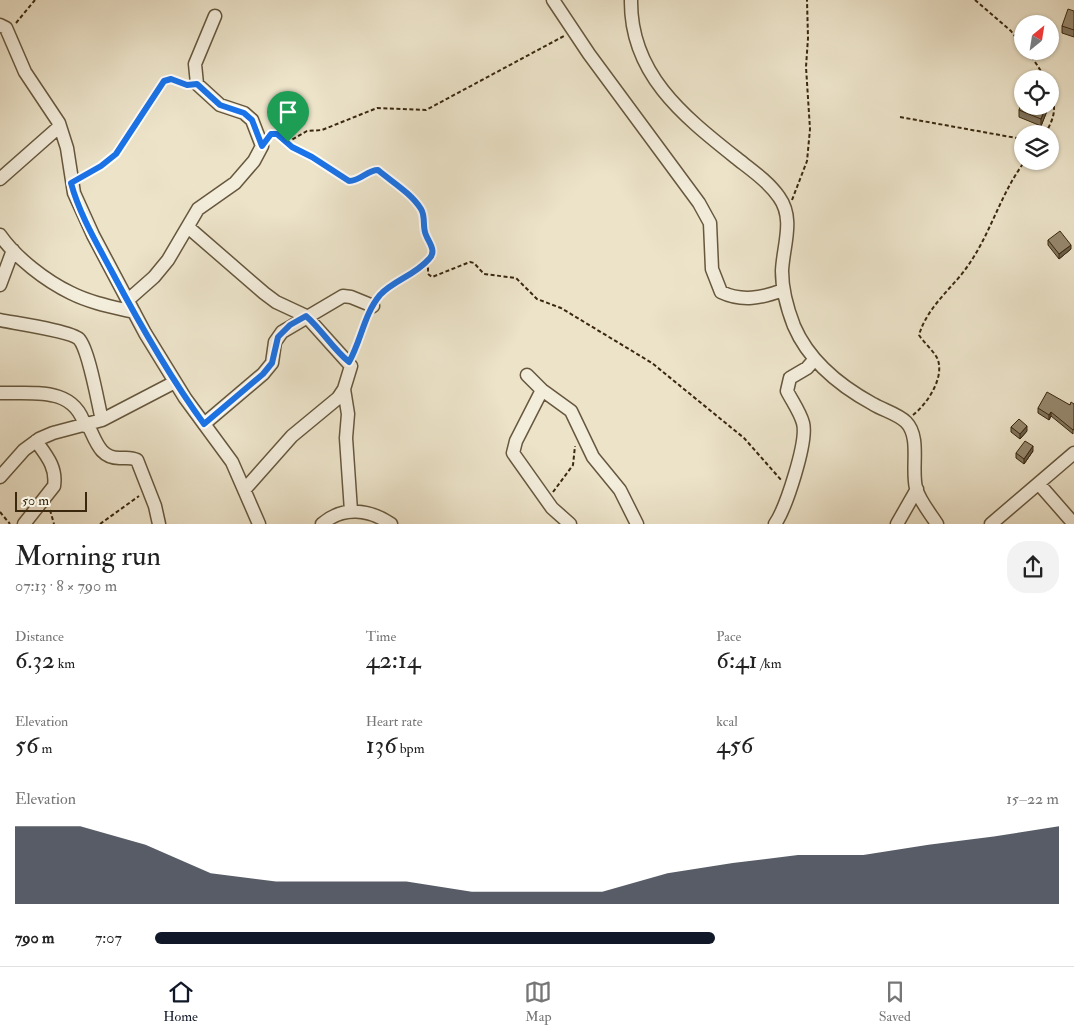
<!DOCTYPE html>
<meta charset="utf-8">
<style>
:root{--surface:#fff;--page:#f2f2f2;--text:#222;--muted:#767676;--line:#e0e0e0;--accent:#111827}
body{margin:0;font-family:"IM FELL Double Pica",serif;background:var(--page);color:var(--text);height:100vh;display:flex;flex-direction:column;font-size:19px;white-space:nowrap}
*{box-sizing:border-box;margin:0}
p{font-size:16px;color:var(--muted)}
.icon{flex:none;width:28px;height:28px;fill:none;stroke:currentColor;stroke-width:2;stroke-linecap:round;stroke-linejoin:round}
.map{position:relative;height:524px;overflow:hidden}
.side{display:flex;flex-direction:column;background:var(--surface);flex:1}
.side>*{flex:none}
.needle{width:32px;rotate:30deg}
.fabs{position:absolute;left:1014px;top:15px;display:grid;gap:10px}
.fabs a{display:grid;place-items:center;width:45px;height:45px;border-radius:50%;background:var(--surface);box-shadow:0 1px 4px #0004;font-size:25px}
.scale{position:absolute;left:15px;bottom:12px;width:72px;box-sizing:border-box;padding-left:5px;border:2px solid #3a280e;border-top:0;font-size:14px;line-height:18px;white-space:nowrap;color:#3a280e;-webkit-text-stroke:4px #f3eddc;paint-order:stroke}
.pin{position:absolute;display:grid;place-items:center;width:42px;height:42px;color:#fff;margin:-51px -21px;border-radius:50% 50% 50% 0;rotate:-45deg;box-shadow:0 0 5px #0007}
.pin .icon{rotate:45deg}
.round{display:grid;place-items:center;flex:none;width:52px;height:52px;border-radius:20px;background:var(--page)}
.headline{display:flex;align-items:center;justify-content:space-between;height:85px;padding:0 15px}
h1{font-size:28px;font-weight:600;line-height:38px}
.metrics{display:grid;grid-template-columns:repeat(3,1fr);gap:8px;height:85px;padding:5px 15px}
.metrics div{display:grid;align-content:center}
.metrics b{font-size:25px;font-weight:600}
.metrics small{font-size:14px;font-weight:400}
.metrics p{font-size:14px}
.chart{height:140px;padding:10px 15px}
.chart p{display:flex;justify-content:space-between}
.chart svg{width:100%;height:90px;margin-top:5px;fill:var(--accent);opacity:.7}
ul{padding:0 15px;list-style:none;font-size:16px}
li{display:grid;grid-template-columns:80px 60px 1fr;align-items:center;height:38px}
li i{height:12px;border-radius:6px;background:var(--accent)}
.tabs{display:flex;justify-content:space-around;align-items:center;height:70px;border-top:1px solid var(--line);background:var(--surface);font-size:14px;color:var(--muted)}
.tabs a{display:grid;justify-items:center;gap:2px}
.tabs .on{color:var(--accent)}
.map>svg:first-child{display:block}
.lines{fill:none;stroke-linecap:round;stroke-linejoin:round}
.minor-casing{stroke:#66573d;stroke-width:15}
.path{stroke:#3a280e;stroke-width:2;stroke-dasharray:4 2.5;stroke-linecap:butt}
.minor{stroke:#f3eddc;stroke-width:12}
.wall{fill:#82765f;stroke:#3a280e}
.shaded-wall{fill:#6a604e;stroke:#3a280e}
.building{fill:#97896f;stroke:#3a280e}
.route-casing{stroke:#fff;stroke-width:10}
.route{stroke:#1a73e8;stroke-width:6}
</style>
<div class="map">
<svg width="1074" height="524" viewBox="0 0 1074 524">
<rect width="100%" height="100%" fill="#ece3c9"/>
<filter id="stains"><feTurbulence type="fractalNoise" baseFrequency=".004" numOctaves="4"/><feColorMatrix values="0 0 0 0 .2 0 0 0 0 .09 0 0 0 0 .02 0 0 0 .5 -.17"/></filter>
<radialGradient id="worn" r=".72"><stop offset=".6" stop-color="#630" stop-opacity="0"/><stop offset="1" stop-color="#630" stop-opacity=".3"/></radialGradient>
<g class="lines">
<!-- minor casing -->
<g class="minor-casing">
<path id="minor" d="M553,0L589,54L699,203L710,223L712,269L721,292C742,302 762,298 783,290
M631,0C630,73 682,115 735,157C750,169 768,181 779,197C795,219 783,246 782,271C782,290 787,308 794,326C809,361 840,386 873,404C883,410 898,414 906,422C921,437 911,468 916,488C919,500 930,513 937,524
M0,25L6,28L25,72L59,123L67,148L74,193L93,235L145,333L185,398L232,462L259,524
M0,179L60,126
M189,228L264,293L276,302L306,316L351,366L344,389L338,398L292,436L245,489
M0,235C16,258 46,281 71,293C91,303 113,307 134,312
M0,285L13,250
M128,300L154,277L168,260L198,209L235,183L254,161L262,146L252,120L244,113L220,105L197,84L195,64L215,16
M0,320C14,323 71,331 79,339C89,350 98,404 102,420
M527,375L542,390L571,411L593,457L620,490L637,524
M344,389L348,414L346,438L351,511
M542,390L516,441L513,453L552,508L570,524
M0,393C34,394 74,386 85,426
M204,424L263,374L272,363L275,342L282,332L343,296L351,297L373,306
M88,425C96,441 100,459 121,458C127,458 131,457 137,460L155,506L159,524
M0,477L24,450L39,439L53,433L102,420L175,382
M1039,484L1074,524
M24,524L54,486C57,467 46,455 36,441
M322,524C343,506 369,509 391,524
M775,524C786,508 808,441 803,423C800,412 792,401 787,391L790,378L807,368L814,360
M897,524L917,489
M991,524L1074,453"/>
</g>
<!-- path -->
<path class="path" d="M975,0L1011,31L1022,45
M16,23L35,0
M1028,51L1046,79
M900,117L1022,139
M1045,134C1056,115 1056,108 1050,87
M270,136L277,134L288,142L307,131L322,130L377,108L426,110L564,36
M288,142C290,146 341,177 349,181C361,182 367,170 378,170C392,182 411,193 421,208C426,216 422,226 425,234C434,256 435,256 416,272C404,282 389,285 378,298
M82,177C123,157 141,117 164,81L171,79L187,85
M792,200L807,161L810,129L806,67L808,38L807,0
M428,261V274L432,277L470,262L474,263L484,274L516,278L537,299L561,308L652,363L744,438L782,481
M354,352L369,315
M913,415C927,404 944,379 938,360C935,352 924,343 919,335C926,311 945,294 961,275C990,239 998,197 1025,161
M553,492L573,465L575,446
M50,510L54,524
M0,512L10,524
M100,524L139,496"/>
<!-- minor -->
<use href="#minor" class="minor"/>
</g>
<!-- wall -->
<path class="wall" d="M1074,11V37L1062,33V26Z
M1022,106H1049L1041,126L1019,117V110Z
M1048,240L1071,249L1059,259L1048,245Z
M1074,404L1073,434L1051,416L1049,420L1038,413V408Z
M1011,427L1027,431L1020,439L1011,432Z
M1033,451L1024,464L1016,458V453Z"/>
<!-- shaded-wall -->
<path class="shaded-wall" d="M1046,106H1049L1041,126V119Z
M1071,245V249L1059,259V254Z
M1051,412V416L1049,420V415Z
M1027,426V431L1020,439V434Z
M1033,446V451L1024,464V459Z"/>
<!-- building -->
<path class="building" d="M1068,9L1074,11V30L1062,26Z
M1022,101V106H1046L1041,119L1019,110Z
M1060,231L1071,245L1059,254L1048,240Z
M1047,392L1070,405L1071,402L1074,404V429L1073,430L1051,412L1049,415L1038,408Z
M1019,419L1027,426L1020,434L1011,427Z
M1025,441L1033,446L1024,459L1016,453Z"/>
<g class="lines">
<!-- route casing -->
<g class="route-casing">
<path id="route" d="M171,79L187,85L197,84L220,105L244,113L252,120L262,146L271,134H277L292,147L312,157L349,181C361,181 367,170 378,170C392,182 411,193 421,209C426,217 422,227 426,235C429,243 437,251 429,259C414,276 394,280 380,295C364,314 361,341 349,362C332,348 322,330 306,316L290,325L278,337L272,363L263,374L204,424C169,376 139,323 111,270C96,242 79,213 71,183L101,166L116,154L164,81Z"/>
</g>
<!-- route -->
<use href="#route" class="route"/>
</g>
<rect width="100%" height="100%" filter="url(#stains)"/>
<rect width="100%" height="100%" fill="url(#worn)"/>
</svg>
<div class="fabs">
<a><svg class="needle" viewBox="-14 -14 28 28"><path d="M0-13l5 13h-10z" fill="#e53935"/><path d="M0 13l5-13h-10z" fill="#767676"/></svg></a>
<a><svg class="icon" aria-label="locate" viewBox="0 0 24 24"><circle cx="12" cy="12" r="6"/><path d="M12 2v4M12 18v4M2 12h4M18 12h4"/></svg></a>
<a><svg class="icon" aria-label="layers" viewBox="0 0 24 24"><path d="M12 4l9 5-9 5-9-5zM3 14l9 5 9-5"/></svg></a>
</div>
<div class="scale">50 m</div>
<div class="pin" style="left:288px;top:142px;background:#1e9e55"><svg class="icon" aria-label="arrive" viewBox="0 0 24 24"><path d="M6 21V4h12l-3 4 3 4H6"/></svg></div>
</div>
<section class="side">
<div class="headline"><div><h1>Morning run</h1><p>07:13 · 8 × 790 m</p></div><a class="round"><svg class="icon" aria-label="share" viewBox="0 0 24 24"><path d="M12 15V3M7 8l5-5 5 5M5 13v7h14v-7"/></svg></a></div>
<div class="metrics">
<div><p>Distance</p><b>6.32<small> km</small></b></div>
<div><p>Time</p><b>42:14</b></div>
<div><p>Pace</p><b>6:41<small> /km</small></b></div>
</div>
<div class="metrics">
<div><p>Elevation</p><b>56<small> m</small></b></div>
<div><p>Heart rate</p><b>136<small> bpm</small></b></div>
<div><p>kcal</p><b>456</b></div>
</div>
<div class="chart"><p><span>Elevation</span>15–22 m</p>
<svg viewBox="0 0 160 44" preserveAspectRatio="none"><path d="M0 44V6L10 6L20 15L30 29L40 33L50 33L60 33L70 38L80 38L90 38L100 29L110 24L120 20L130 20L140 15L150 11L160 6V44z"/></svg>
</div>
<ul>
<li><b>790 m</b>7:07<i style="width:62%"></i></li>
</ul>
</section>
<nav class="tabs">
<a class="on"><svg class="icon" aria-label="home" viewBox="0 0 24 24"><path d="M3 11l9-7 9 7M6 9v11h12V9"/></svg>Home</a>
<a><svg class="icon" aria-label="map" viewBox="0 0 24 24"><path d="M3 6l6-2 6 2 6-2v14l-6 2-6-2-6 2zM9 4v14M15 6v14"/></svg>Map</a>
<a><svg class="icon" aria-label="saved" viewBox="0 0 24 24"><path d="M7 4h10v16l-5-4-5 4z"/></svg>Saved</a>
</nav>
